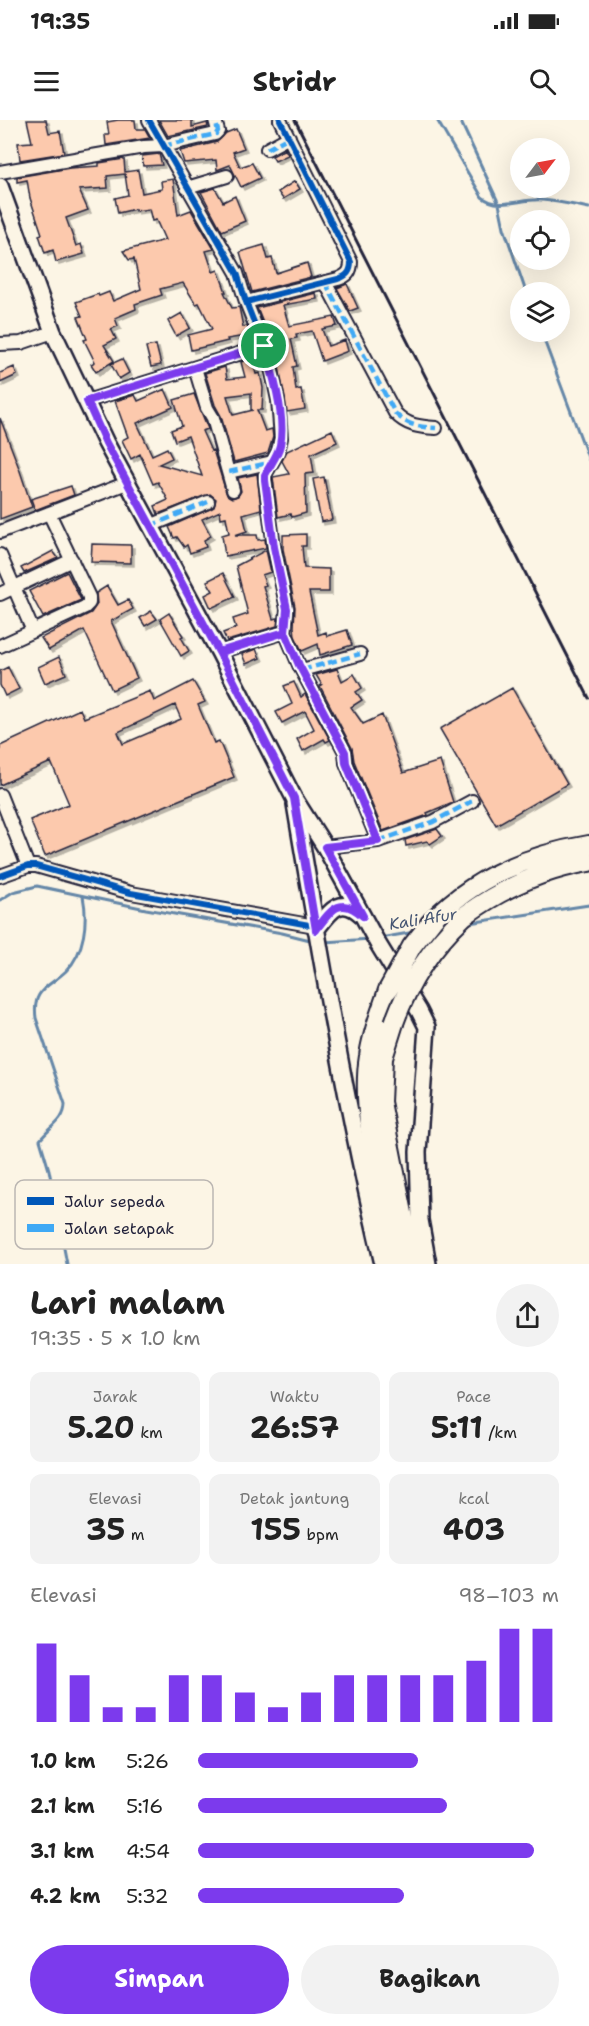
<!DOCTYPE html>
<html lang="id">
<meta charset="utf-8">
<style>
:root{--surface:#fff;--page:#f2f2f2;--text:#222;--muted:#767676;--accent:#7c3aed}
body{margin:0;font-family:"Shantell Sans",sans-serif;background:var(--page);color:var(--text);height:100vh;display:flex;flex-direction:column;font-size:22px;white-space:nowrap}
*{box-sizing:border-box;margin:0}
p{font-size:20px;color:var(--muted)}
.icon{flex:none;width:33px;height:33px;fill:none;stroke:currentColor;stroke-width:2;stroke-linecap:round;stroke-linejoin:round}
.map{position:relative;height:1144px;overflow:hidden}
.details{display:flex;flex-direction:column;background:var(--surface);flex:1}
.details>*{flex:none}
.needle{width:39px;rotate:58deg}
.tools{position:absolute;left:510px;top:18px;display:grid;gap:12px}
.tools a{display:grid;place-items:center;width:60px;height:60px;border-radius:50%;background:var(--surface);box-shadow:0 6px 24px #0002;font-size:30px}
.pin{position:absolute;display:grid;place-items:center;width:51px;height:51px;color:#fff;margin:-26px;border:3px solid #fff;border-radius:50%;box-shadow:0 2px 6px #0007}
.round{display:grid;place-items:center;flex:none;width:63px;height:63px;border-radius:32px;background:var(--page)}
.head{display:flex;align-items:center;justify-content:space-between;height:102px;padding:0 30px}
h1{font-size:33px;font-weight:700;line-height:45px}
.figures{display:grid;grid-template-columns:repeat(3,1fr);gap:9px;height:102px;padding:6px 30px}
.figures div{display:grid;align-content:center;border-radius:12px;background:var(--page);text-align:center}
.figures b{font-size:30px;font-weight:700}
.figures small{font-size:16px;font-weight:400}
.figures p{font-size:16px}
.chart{height:168px;padding:12px 30px}
.chart p{display:flex;justify-content:space-between}
.chart svg{width:100%;height:108px;margin-top:6px;stroke:var(--accent);stroke-width:6}
.cta{display:flex;gap:12px;margin-top:auto;padding:12px 30px}
.cta a{flex:1;height:69px;border-radius:36px;background:var(--accent);color:#fff;font-size:24px;font-weight:700;line-height:69px;text-align:center}
.cta a+a{background:var(--page);color:var(--text)}
ul{padding:0 30px;list-style:none;font-size:20px}
li{display:grid;grid-template-columns:96px 72px 1fr;align-items:center;height:45px}
li i{height:15px;border-radius:8px;background:var(--accent)}
.status{display:flex;justify-content:space-between;align-items:center;height:42px;padding:0 30px;background:var(--surface);direction:ltr}
.status svg{height:16px;fill:currentColor}
header{display:flex;justify-content:space-between;align-items:center;height:78px;padding:0 30px;background:var(--surface);font-size:27px;font-weight:700}
.map>svg:first-child{display:block}
.lines{fill:none;stroke-linecap:round;stroke-linejoin:round}
.stream{stroke:#6587a8;stroke-width:3}
.building{fill:#fcc9ad;stroke:#22223b;stroke-width:1.5;fill-rule:evenodd;filter:url(#shadow)}
.minor-casing{stroke:#22223b;stroke-width:16}
.major-casing{stroke:#22223b;stroke-width:20}
.highway-casing{stroke:#22223b;stroke-width:22}
.minor{stroke:#fcf5e5;stroke-width:12}
.major{stroke:#fcf5e5;stroke-width:15}
.highway{stroke:#fcf5e5;stroke-width:18}
.rail{stroke:#22223b;stroke-width:3}
.highway-bridge-casing{stroke:#22223b;stroke-width:22;stroke-linecap:butt}
.highway-bridge{stroke:#fcf5e5;stroke-width:18}
.quiet{stroke:#3fa9f5;stroke-width:4.5;stroke-dasharray:9 4.5;stroke-linecap:butt}
.cycleway-casing{stroke:#fcf5e5;stroke-width:10}
.cycleway{stroke:#0057b8;stroke-width:6}
.route-casing{stroke:#fff;stroke-width:12}
.route{stroke:#7c3aed;stroke-width:8}
.labels{text-anchor:middle;dominant-baseline:central;stroke-width:4.5;stroke-linejoin:round;paint-order:stroke}
.water-label{font-size:16px;font-style:italic;fill:#445472;stroke:#fcf5e5}
.key{fill:#fcf5e5;stroke:#bbb6b2;stroke-width:1.5}
.key-label{font-size:16px;fill:#22223b}
</style>
<div class="status"><b>19:35</b><svg viewBox="0 0 49 12"><path d="M0 12V9h3v3zM5 12V6h3v6zM10 12V3h3v9zM15 12V0h3v12zM26 1h20v11H26zM47 4h2v5h-2z"/></svg></div>
<header><svg class="icon" aria-label="menu" viewBox="0 0 24 24"><path d="M4 6h16M4 12h16M4 18h16"/></svg>Stridr<svg class="icon" aria-label="search" viewBox="0 0 24 24"><circle cx="10" cy="10" r="6"/><path d="M15 15l6 6"/></svg></header>
<div class="map">
<svg width="589" height="1144" viewBox="0 0 589 1144">
<defs>
<filter id="shadow"><feDropShadow dx="3" dy="3" stdDeviation="0" flood-color="#0004"/></filter>
</defs>
<rect width="100%" height="100%" fill="#fcf5e5"/>
<filter id="ink" filterUnits="userSpaceOnUse"><feTurbulence type="fractalNoise" baseFrequency=".0167" numOctaves="2"/><feDisplacementMap in="SourceGraphic" scale="12" xChannelSelector="R" yChannelSelector="G"/><feConvolveMatrix kernelMatrix="1 2 1 2 8 2 1 2 1" color-interpolation-filters="sRGB"/></filter>
<g filter="url(#ink)">
<g class="lines">
<!-- stream -->
<path class="stream" d="M437,0L482,77C500,91 521,78 542,80C558,81 574,85 589,88
M460,0L499,84L504,108L526,172
M541,212L589,340
M0,780L13,772L37,766L146,789L282,813L314,821
M469,803L589,785
M380,818L415,812
M324,822L371,819
M67,1144L49,1050L40,1020C50,1007 65,1001 65,984L36,898C32,869 48,868 66,851C85,832 88,801 83,776"/>
</g>
<!-- building -->
<path class="building" d="M27,0H46L49,13L60,11L64,33L20,40L18,23L32,22Z
M118,0H135L136,9H145L150,18L106,25L105,15H109L107,2Z
M159,0H192V7L207,3L208,7L168,16Z
M236,9L244,28L233,32L240,47L252,43L260,58L241,67L230,45L217,50L216,40L184,43L180,31L217,22L226,13Z
M285,29L288,35L275,41L272,36Z
M159,34L162,45L143,46L142,36Z
M124,39L125,52L138,50L142,73L162,69L161,61L173,59L178,95L191,90L214,129L206,131L213,152L218,150L226,172H224L232,188L239,187L243,207L247,206L252,220L246,221V216L227,219L228,221L191,230L188,215L212,209L199,183L196,184L183,163L160,169L162,175L135,184L136,189L115,198L118,206L111,209L116,219L104,225L114,241L96,252L91,244L95,242L84,220L87,219L78,197L82,196L76,182L98,174L99,176L109,172L113,181L141,169L134,139L129,140L123,131L165,120L156,100L152,101L149,89L135,91V89L118,93L115,78L128,75L125,54L107,56L108,68L79,70L88,90L66,98L76,126L81,124L84,134L56,142L53,130L45,133L39,115L42,114L30,78L27,60L17,62V57L70,48L99,46V43Z
M295,61L300,69L283,79L278,72Z
M215,68L223,82L235,76L245,101L222,111L201,72Z
M264,125L268,139L272,138L276,153L307,143L311,157L252,172L240,132Z
M347,164L358,188L350,191L337,168Z
M316,173L317,179L283,185L289,206L334,197L337,206L322,209L328,226L345,220L348,231L322,241L312,211L296,214L297,218L291,219L297,246L293,247L296,270L301,269L305,289L287,292L278,241L257,188Z
M182,193L190,208L176,216L168,201Z
M156,225L161,245L151,247L146,227Z
M252,238L256,254L260,253L263,268L262,290H257L265,311L272,309L273,317L268,333L234,342L221,296L215,285L205,253L225,247L227,259L245,257L241,242ZM251,273V290H253L233,295L227,276Z
M122,239L129,253L119,259L111,244Z
M14,247L17,255L0,263V253Z
M165,269L173,287L137,303L152,335L167,328L172,338L159,344L202,356L188,316L175,321L171,310L182,306L174,280L194,274L208,309L202,311L211,331L213,330L227,375L232,378L238,376L241,371L238,358L257,354L261,389L243,394L247,411L235,415H257L258,420L265,419L266,428L225,436L222,415L229,413L226,397L221,398L220,391L202,399L211,416L204,420L206,427L190,433L187,425L184,427L177,417L174,418L169,407L214,387L216,379L210,374L158,394L155,386L168,380L158,362L153,364L140,334L131,339L122,320L128,317L115,281L135,275L138,281Z
M0,298L19,348L32,387L0,399Z
M332,310L337,322L311,334L314,353L305,354L306,393L292,397L291,394L278,397L273,357L289,354L282,341L287,331Z
M324,357L332,400L321,402L313,359Z
M71,366L74,375L35,390L31,379Z
M306,414V426H302L304,448L329,449V472H309L318,515L326,512L327,516L347,510L352,525L320,535L318,524L302,531L295,516L294,507L295,487L283,429V415Z
M92,424L131,425V443L91,442Z
M266,430L271,452L262,455L266,465L263,466L273,499L278,498L277,506L227,521L223,513L236,508L233,499L248,494L236,446Z
M53,431L58,438L24,453L21,448Z
M67,452L81,480L43,497L29,471Z
M223,453L235,477L211,488L205,475L213,471L207,461Z
M107,466L118,485L128,480L133,489L111,501L137,558L112,570L84,510L49,530L41,518L91,493L97,484L96,473Z
M151,491L157,499L145,506L140,498Z
M169,493L183,516L181,517L189,531L181,536L160,499Z
M256,529L260,538L246,544L242,534Z
M59,537L66,554L45,563L38,547Z
M8,547L19,569L5,576L0,565V551Z
M337,549L342,561L354,554L362,568L356,572L362,580L351,587L363,604L382,595L403,653L440,641L453,682L427,693L428,695L383,711L354,641L352,628L320,566L322,565L316,555Z
M193,561L205,582L198,585L214,623L219,621L234,657L45,736L30,700L69,684L51,642L0,665V626L80,589L84,598L150,571L154,581ZM175,585L181,599L123,624L118,612Z
M294,562L301,577L305,574L330,620L326,622L324,619L303,631L297,619L314,609L305,591L282,603L276,592L292,584L284,566Z
M512,568L567,664L496,705L440,609Z
M437,709L442,716L430,724L427,721L406,726L405,720Z"/>
<g class="lines">
<!-- minor casing -->
<g class="minor-casing">
<path id="minor" d="M149,0L237,153L246,182L270,243L278,280L281,318L278,332L265,355V360L274,427L287,489L285,512L299,545L345,632L346,643L378,721L325,727
M267,29L289,17
M0,52L144,27L163,26L215,14L218,11L215,0
M187,68L227,56
M325,162L395,293C407,306 420,307 436,308
M246,182L338,159C347,156 351,152 351,142L280,0
M0,224L21,223L53,212
M195,248L207,288L213,298L233,370
M87,281L264,226
M229,352L272,342
M150,406L208,382
M0,412L127,363
M0,435L33,511
M0,474L72,440
M0,526L85,487L89,483V477L49,393
M219,532L285,512
M302,550L360,534
M0,675L28,746
M378,721L433,702L472,681
M0,756L28,746H36L131,773L315,806"/>
</g>
<!-- major casing -->
<g class="major-casing">
<path id="major" d="M0,66L53,212L106,323L219,532L294,678L325,727L378,824L419,891L427,907L418,1032L420,1100L428,1144
M295,684C321,838 347,992 383,1144
M316,810C330,792 340,774 362,795"/>
</g>
<!-- highway casing -->
<g class="highway-casing">
<path id="highway" d="M464,796C502,768 542,750 589,742
M431,802C474,757 528,735 589,725
M388,870C381,891 372,913 369,936C359,998 385,1082 397,1144
M394,903L383,938L381,982L413,1144"/>
</g>
<!-- minor -->
<use href="#minor" class="minor"/>
<!-- major -->
<use href="#major" class="major"/>
<!-- highway -->
<use href="#highway" class="highway"/>
<!-- rail -->
<path class="rail" d="M295,0L589,578"/>
<!-- highway-bridge casing -->
<g class="highway-bridge-casing">
<path id="highway-bridge" d="M388,870L412,826L431,802
M394,903C409,861 431,827 464,796"/>
</g>
<!-- highway-bridge -->
<use href="#highway-bridge" class="highway-bridge"/>
<!-- quiet -->
<path class="quiet" d="M163,26L216,14L218,11L215,0
M267,29L289,17
M325,162L395,293C407,306 420,307 436,308
M229,352L272,342
M150,406L208,382
M219,532L285,512L287,517
M302,550L360,534
M378,721L433,702L472,681"/>
<!-- cycleway casing -->
<g class="cycleway-casing">
<path id="cycleway" d="M149,0L237,153L246,182L270,243L278,280L281,318L278,332L265,355V360L274,427L287,489L285,512L299,545L345,632L346,643L378,721L325,727
M246,182L338,159C347,156 351,152 351,142L280,0
M0,756L28,746H36L131,773L315,806"/>
</g>
<!-- cycleway -->
<use href="#cycleway" class="cycleway"/>
</g>
</g>
<g class="lines" filter="url(#ink)">
<!-- route casing -->
<g class="route-casing">
<path id="route" d="M264,226C273,253 286,297 280,325C278,335 270,345 265,355V360L274,427L287,489L285,512L219,532L294,678L316,810C331,790 340,775 363,796L325,727L378,721L346,643L345,632L299,545L285,512L227,530L219,532L106,323L87,281L264,226"/>
</g>
<!-- route -->
<use href="#route" class="route"/>
</g>
<g class="labels">
<!-- water labels -->
<g class="water-label">
<text transform="translate(423 799) rotate(-9)">Kali Afur</text>
</g>
</g>
<!-- legend -->
<rect x="15" y="1060" width="198" height="69" rx="9" class="key"/>
<rect x="27" y="1077" width="27" height="8" fill="#0057b8"/>
<rect x="27" y="1104" width="27" height="8" fill="#3fa9f5"/>
<g class="key-label">
<text x="64" y="1087">Jalur sepeda</text>
<text x="64" y="1114">Jalan setapak</text>
</g>
</svg>
<div class="tools">
<a><svg class="needle" viewBox="-14 -14 28 28"><path d="M0-13l5 13h-10z" fill="#e53935"/><path d="M0 13l5-13h-10z" fill="#767676"/></svg></a>
<a><svg class="icon" aria-label="locate" viewBox="0 0 24 24"><circle cx="12" cy="12" r="6"/><path d="M12 2v4M12 18v4M2 12h4M18 12h4"/></svg></a>
<a><svg class="icon" aria-label="layers" viewBox="0 0 24 24"><path d="M12 4l9 5-9 5-9-5zM3 14l9 5 9-5"/></svg></a>
</div>
<div class="pin" style="left:264px;top:226px;background:#1e9e55"><svg class="icon" aria-label="arrive" viewBox="0 0 24 24"><path d="M6 21V4h12l-3 4 3 4H6"/></svg></div>
</div>
<section class="details">
<div class="head"><div><h1>Lari malam</h1><p>19:35 · 5 × 1.0 km</p></div><a class="round"><svg class="icon" aria-label="share" viewBox="0 0 24 24"><path d="M12 15V3M7 8l5-5 5 5M5 13v7h14v-7"/></svg></a></div>
<div class="figures">
<div><p>Jarak</p><b>5.20<small> km</small></b></div>
<div><p>Waktu</p><b>26:57</b></div>
<div><p>Pace</p><b>5:11<small> /km</small></b></div>
</div>
<div class="figures">
<div><p>Elevasi</p><b>35<small> m</small></b></div>
<div><p>Detak jantung</p><b>155<small> bpm</small></b></div>
<div><p>kcal</p><b>403</b></div>
</div>
<div class="chart"><p><span>Elevasi</span>98–103 m</p>
<svg viewBox="0 0 160 44" preserveAspectRatio="none"><path d="M5 44V12M15 44V25M25 44V38M35 44V38M45 44V25M55 44V25M65 44V32M75 44V38M85 44V32M95 44V25M105 44V25M115 44V25M125 44V25M135 44V19M145 44V6M155 44V6"/></svg>
</div>
<ul>
<li><b>1.0 km</b>5:26<i style="width:61%"></i></li>
<li><b>2.1 km</b>5:16<i style="width:69%"></i></li>
<li><b>3.1 km</b>4:54<i style="width:93%"></i></li>
<li><b>4.2 km</b>5:32<i style="width:57%"></i></li>
</ul>
<div class="cta"><a>Simpan</a><a>Bagikan</a></div>
</section>
